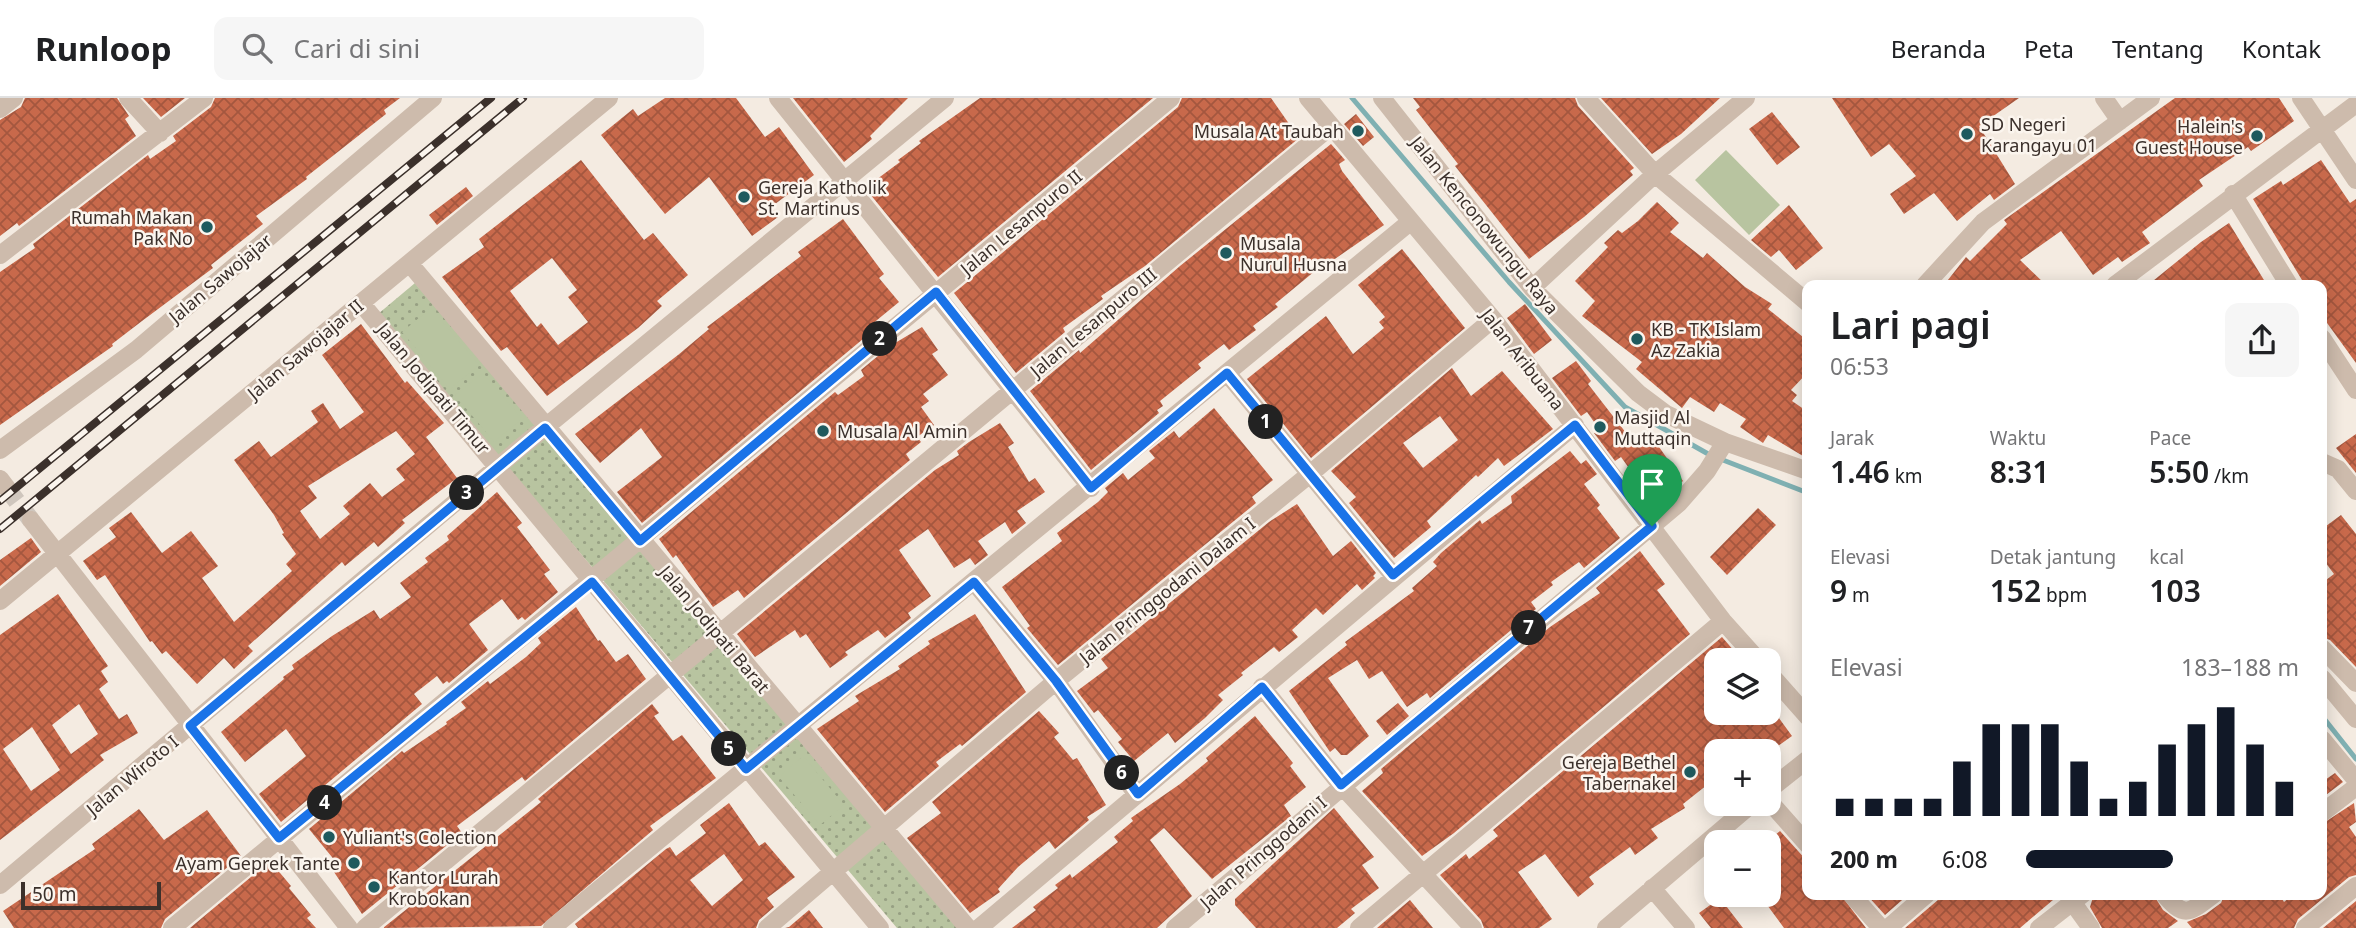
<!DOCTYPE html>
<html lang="id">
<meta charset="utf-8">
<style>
:root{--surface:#fff;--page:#f6f6f6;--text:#202124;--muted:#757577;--line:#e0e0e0;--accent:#111827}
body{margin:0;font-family:"Noto Sans",sans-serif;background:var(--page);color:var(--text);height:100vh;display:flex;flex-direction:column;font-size:26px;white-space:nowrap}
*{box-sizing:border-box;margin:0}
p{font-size:23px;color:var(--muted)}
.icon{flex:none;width:38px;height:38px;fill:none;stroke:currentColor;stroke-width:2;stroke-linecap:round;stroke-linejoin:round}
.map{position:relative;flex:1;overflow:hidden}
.drawer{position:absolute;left:1802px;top:182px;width:525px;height:620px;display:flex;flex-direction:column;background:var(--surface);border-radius:14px;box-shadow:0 4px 18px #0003}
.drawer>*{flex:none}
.fabs{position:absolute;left:1704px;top:550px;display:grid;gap:14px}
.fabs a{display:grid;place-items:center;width:77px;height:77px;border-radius:14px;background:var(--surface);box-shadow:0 4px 18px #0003;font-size:35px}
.scale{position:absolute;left:21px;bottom:18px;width:140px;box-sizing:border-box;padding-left:7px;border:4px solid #3b302b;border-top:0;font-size:19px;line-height:24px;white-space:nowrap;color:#3b302b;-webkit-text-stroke:5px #fbf5ee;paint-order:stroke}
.pin{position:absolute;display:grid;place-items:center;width:60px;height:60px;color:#fff;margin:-72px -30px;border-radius:50% 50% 50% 0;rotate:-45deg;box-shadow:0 0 7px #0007}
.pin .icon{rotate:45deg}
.km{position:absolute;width:35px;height:35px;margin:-18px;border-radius:50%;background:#222;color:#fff;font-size:19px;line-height:35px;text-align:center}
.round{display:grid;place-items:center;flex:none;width:74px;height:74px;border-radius:14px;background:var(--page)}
.head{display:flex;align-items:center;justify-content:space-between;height:119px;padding:0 28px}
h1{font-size:38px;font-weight:600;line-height:52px}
.figures{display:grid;grid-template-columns:repeat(3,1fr);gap:10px;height:119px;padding:7px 28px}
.figures div{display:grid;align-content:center}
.figures b{font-size:30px;font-weight:600}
.figures small{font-size:19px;font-weight:400}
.figures p{font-size:19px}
.chart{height:196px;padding:14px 28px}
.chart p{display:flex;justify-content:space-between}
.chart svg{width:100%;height:126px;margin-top:7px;stroke:var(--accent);stroke-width:6}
ul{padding:0 28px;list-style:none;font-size:23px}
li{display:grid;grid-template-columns:112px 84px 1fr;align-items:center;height:52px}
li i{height:18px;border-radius:9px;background:var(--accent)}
header{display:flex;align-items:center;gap:42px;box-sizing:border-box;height:98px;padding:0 35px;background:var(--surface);border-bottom:2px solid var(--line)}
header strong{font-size:33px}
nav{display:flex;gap:38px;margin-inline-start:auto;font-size:24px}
.search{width:490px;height:63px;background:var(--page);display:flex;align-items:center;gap:18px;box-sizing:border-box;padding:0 24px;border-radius:14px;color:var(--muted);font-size:26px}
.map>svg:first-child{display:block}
.grass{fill:url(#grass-dots)}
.pitch{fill:#b8c4a0}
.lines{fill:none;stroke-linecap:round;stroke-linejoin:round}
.stream{stroke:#7fb0b2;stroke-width:5}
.building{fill:url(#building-cross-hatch);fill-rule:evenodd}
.street-tunnel{stroke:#cfc6bd;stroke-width:18;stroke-dasharray:18 9;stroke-linecap:butt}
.street{stroke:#cdbbac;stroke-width:18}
.rail-casing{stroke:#3b302b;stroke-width:8}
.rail{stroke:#fbf5ee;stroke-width:5;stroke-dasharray:16;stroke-linecap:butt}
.route-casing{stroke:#fff;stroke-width:14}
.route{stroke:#1a73e8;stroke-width:9}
.poi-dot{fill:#1f5a5e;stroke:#fbf5ee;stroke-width:2.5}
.labels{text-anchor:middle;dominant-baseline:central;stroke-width:5;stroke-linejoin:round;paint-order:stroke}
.poi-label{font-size:18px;fill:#3b302b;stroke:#fbf5ee;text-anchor:start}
.street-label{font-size:18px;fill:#3b302b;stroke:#fbf5ee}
</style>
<header>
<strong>Runloop</strong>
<div class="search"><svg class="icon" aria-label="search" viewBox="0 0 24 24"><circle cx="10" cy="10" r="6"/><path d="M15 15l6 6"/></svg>Cari di sini</div>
<nav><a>Beranda</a><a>Peta</a><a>Tentang</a><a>Kontak</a></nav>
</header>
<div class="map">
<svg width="2356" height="830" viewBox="0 0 2356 830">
<defs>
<pattern id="grass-dots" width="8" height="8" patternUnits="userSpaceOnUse" patternTransform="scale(1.75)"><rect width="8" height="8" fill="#b8c4a0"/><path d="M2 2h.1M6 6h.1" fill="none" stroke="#97a083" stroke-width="1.8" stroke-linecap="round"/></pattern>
<pattern id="building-cross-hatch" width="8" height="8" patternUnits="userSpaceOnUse" patternTransform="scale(1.75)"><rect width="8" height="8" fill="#c8694b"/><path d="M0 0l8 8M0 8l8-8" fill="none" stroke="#a4573f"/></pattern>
</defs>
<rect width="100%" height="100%" fill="#f4ebe1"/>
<!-- grass -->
<path class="grass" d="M415,185L961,830H897L378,216Z"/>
<!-- pitch -->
<path class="pitch" d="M1726,52L1780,107L1749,137L1695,82Z
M431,210L479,267L450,291L402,234Z
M483,275L522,321L494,344L455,297Z
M803,658L844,707L820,727L779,679Z"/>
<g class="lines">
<!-- stream -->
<path class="stream" d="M1352,0L1509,184L1625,309L1710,357L1808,395
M2322,618L2356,661"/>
</g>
<!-- building -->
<path class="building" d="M25,0H117L129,18L125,21L136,38L19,128L17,125L0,138V22L21,9Z
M143,0H185L161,19Z
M215,0H400L384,12L386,16L306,79L307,81L256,118L263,126L211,167L213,170L142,223L112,246L113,248L0,327V174L35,150L33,146L148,57L150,61L176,43L173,38L211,9Z
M665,0H736L765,39L779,29L814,77L771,109L778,119L752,138L709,79L665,116L601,37L633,11L638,18Z
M793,0H908L870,38L872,41L844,64Z
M980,0H1153L938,179L865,90L900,64L898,62L921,45L919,43Z
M1182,0H1271L1299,40L1145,168L1101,198L1103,201L1063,230L1065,234L1016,275L954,195L1178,9Z
M1413,0H1575L1578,8L1634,70L1630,73L1633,77L1584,119L1529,161L1455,68L1458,66L1416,12L1420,9Z
M1601,0H1720L1681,36L1652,56Z
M1832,0H2019L1979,28L2015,86L1994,102L1990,96L1957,123L1934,95L1904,116L1890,96L1916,78L1889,46L1871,59Z
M2175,0H2279L2294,23L2251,53L2248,49L2199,82L2203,88L2142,134L2150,145L2122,164L2118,159L2093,177L2061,133L2020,162L2046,187H1944L1966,159L1970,163L2007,126L2004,122Z
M1772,14L1800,49L1777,67L1749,31Z
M1356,16L1374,39L1363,48L1344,26Z
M1331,46L1345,62L1339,66L1342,73L1384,127L1329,165L1327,163L1275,206L1278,209L1253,228L1256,232L1229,252L1224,246L1198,266L1201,270L1160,303L1163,308L1157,312L1159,315L1091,372L1030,293L1079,252L1080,255L1180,168Z
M581,62L644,142L653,135L688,177L657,203L662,208L638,230L547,298L507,249L501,253L442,179L484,149L479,141ZM552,160L577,192L568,199L588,224L558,247L541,225L537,229L510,193Z
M2321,62L2350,105L2356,101V265L2322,218V187H2305L2253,101L2281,83L2283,87Z
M466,89L473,98L437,127L429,117Z
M1657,104L1679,125L1670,134L1703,160L1707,155L1745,189L1772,206L1768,211L1808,243V274L1791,292L1797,297L1792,303L1808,314V361L1768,337L1763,345L1740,329L1746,321L1720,305L1714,314L1690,299L1682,310L1636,271L1642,264L1582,218L1595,203L1575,183L1608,149L1604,145L1618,132L1622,135L1638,123Z
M1789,107L1823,150L1796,172L1779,152L1771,159L1751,142Z
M843,121L884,176L879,180L899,204L871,227L875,231L642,425L617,394L662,359L641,330L600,365L575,336L678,257L709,231L707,229L801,158L798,154Z
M2229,125L2267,187H2148L2201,144Z
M1402,151L1465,230L1311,360L1247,281L1326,218L1353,256L1384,230L1379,224L1385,219L1358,187Z
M1525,206L1552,242L1534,256L1507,220Z
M361,226L405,285L407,283L444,325L426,339L457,380L402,422L405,425L378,449L374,444L345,468L342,464L248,548L253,553L234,571L224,560L197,586L166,553L162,556L152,543L150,544L105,477L97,482L83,463L116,439L109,430L131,414L162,455L191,433L218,468L202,480L234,524L292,473L286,466L296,456L282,436L284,435L274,417L234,362L259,343L271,359L318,324L311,313L323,305L340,331L364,314L322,257ZM396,333L415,356L396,371L405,382L382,399L370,385L343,408L350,416L320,441L300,413L317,400L308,388Z
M922,229L938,252L932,256L948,277L923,296L929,303L921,309L934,327L917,339L921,344L906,356L910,362L744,500L738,492L713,509L676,457L673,460L659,441L835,294L838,297L864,278L861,272L890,248Z
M1576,263L1591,283L1588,286L1637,349L1652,339L1683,383L1654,405L1621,359L1615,363L1594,335L1599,331L1587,314L1581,318L1552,280Z
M1452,270L1471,298L1502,273L1553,331L1504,368L1498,360L1478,379L1476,377L1427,423L1431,429L1394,460L1349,405L1356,399L1331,373ZM1440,318L1458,342L1423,370L1403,345Z
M1214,310L1273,382L1252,399L1256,405L1058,567L1027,530L1030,528L1002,489L1062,443L1057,435L1098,404L1108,394L1105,390L1123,375L1128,382L1155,360L1149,353L1174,333L1179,340Z
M1000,325L1014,345L1008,349L1029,384L1035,380L1045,394L1017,413L1026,425L1012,436L1005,424L978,443L988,457L975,467L970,460L954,470L928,431L899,452L931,498L908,515L911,520L885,540L878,532L845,554L848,557L830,570L806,536L800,540L795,532L755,559L737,536L935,372L959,357L957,353L969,344Z
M2356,336V375L2336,350Z
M1570,353L1581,366L1586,362L1597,376L1584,386L1600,407L1597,410L1620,440L1584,470L1579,464L1551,484L1553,487L1531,504L1536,511L1430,600L1427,595L1407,609L1382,573L1369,581L1357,562L1328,580L1369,638L1347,657H1341L1335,650L1330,654L1289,593L1347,547L1345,544L1414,493L1412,490L1437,468L1433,464L1441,455L1480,422L1482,426L1512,405L1511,398Z
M497,394L522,425L517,429L550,472L544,476L558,494L525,522L522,519L518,522L502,501L469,526L488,552L449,585L447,583L443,586L437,578L414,596L422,606L281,724L259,696L306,658L286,631L245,664L221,634L284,581L283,579L294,571L292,567L332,538L374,512L380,521L411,499L400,485L428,464L425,460L449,442L447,438Z
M1297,406L1333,458L1351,443L1376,475L1373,478L1375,480L1362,492L1357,486L1323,517L1316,510L1292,532L1298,539L1279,554L1274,549L1241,575L1243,577L1218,597L1223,602L1205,620L1175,645L1168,635L1134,663L1118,644L1122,641L1098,612L1094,615L1077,593L1108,570L1101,561L1269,424Z
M1758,410L1776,427L1727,477L1710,459Z
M2341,417L2356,436V569L2330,542L2322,539V485L2334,476L2322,460V431Z
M31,440L41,454L0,488V462Z
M1640,453L1665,486L1657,492L1690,536L1454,735L1422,758L1362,693L1383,675L1381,671L1550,529L1600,495L1596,490Z
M58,496L108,568L101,573L108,584L99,591L119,621L127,616L138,635L100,657L104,662L0,742V537ZM79,606L98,636L71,656L52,627ZM32,629L60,672L31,693L3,651Z
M576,509L598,543L600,542L616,564L628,556L646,581L525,683L522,679L457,728L462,735L362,816L330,768L336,764L309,731L402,653L404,655L447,626L446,624L466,610L461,604L488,583L490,586L526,559L541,545L538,540Z
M975,516L1026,594L962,648L960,646L936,664L939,668L885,714L817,631L859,603L855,598L900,571L898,568L930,546L928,543Z
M1722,539L1742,562H1717V614H1769L1771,609L1792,638L1771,653H1717V679L1683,706L1685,710L1651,731L1658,740L1635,757L1630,749L1589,779L1594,786L1578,799L1545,756L1518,774L1552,821L1539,830H1484L1481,822L1440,777L1466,756L1469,761L1498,738L1493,732Z
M1398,605L1409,618L1387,637L1376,623Z
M652,606L659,615L654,618L673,643L682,637L716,680L650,728L653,732L541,828L383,830L541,704L538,701Z
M1039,613L1059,635L1054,639L1073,662L1077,660L1106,707L1087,719L1089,722L1055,751L1049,743L1018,769L998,791L1000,794L970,815L907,740L941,715L932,704Z
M1255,618L1293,665L1290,668L1306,689L1284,707L1291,718L1212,781L1164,730L1150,742L1192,798L1157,830H1012L1036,812L1033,809L1058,790L1055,787L1070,776L1072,780L1118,744L1114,739L1133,723L1131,720L1180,686L1208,663L1206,660Z
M2335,675L2343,684L2322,700V684Z
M729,705L759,748L765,744L795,779L767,800L774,809L759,822L756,830H578L575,826L666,751L670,749L676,758L706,735L700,727ZM724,756L743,782L712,808L690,782Z
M2354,705L2356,724L2349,729L2356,739V777L2349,779L2298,821L2294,830H2192L2187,824L2206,816L2221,805L2225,796H2279L2284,804L2294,796H2322V726Z
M1334,710L1374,759L1362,767L1379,790L1351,811L1355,815L1337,830H1256L1235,807V801Z
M139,711L164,742L207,712L241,758L165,821L161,830H14L3,813L95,751L92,746Z
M1780,733L1808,764V796H1840L1866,830H1784L1759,796H1769V742Z
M270,763L291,788L289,790L311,817L307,820L316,830H190Z
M1866,796H1909L1885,817Z
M1945,796H2060L2020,830H1905Z
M2094,796H2153L2163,812L2178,823L2168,830H2102L2090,809Z
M1720,800L1743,830H1711L1699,815Z
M1410,802L1433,830H1377Z
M2356,803V830H2323Z
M809,812L823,830H785L789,829Z"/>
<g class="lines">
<!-- street-tunnel -->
<path class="street-tunnel" d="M6,389L31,422"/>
<!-- street -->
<path class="street" d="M128,0L160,35
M778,0L1091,390
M1308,0L1493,221L1723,523L1758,562
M1382,0L1532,190L1638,295L1666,316L1725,344L1808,373
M1586,0L1655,76L1808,205
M2104,0L2120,23
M2301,0L2356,82
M0,11L14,0
M2233,96L2289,187
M0,157L204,0
M410,166L968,830
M1925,187L1983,124L2151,0
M2115,187L2356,6
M1532,190L1655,76L1746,0
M361,205L880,830
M2322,240L2356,292
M1227,275L1393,477
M0,352L136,252L433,0
M2322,364L2338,371L2356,393
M0,381L6,389
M31,422L349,830
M974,484L1056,583L1137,697
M0,503L609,0
M2322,550L2356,585
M1769,575L1808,619
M2322,580L2356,621
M1262,589L1341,687L1473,830
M2322,641L2356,682
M1769,692L1808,661
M1769,703L1808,747
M2322,715L2356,689
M0,787L520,350L945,0
M1652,790L1686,830
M1851,796L1881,830
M2164,796C2185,822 2190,814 2214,796
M2073,805L2091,830
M172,830L1171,0
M365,830L1331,28
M552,830L1410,124
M767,830L1056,583L1310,376L1493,221
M979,830L1575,327
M1175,830L1679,405L1707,373L1725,344
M1359,830L1723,523
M1606,830L1753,705
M1888,830L1927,796
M2039,830L2083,796
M2305,830L2356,788"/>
<!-- rail casing -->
<g class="rail-casing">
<path id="rail" d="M0,403L491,0
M0,431L523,0"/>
</g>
<!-- rail -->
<use href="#rail" class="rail"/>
</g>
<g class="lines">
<!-- route casing -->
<g class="route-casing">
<path id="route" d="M936,194L1091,390L1227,275L1393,477L1575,327L1652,428L1341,687L1262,589L1138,696L1056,583L974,484L746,671L592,484L279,740L190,628L545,330L640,443Z"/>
</g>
<!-- route -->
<use href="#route" class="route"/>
</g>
<!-- markers -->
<g class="poi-dot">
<circle cx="1358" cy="33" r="7"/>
<circle cx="1967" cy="36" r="7"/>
<circle cx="2257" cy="38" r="7"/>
<circle cx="744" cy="99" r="7"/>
<circle cx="207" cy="129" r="7"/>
<circle cx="1226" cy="155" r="7"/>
<circle cx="1637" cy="241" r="7"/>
<circle cx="1600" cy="329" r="7"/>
<circle cx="823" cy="333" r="7"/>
<circle cx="1690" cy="674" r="7"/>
<circle cx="329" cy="739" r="7"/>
<circle cx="354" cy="765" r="7"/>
<circle cx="374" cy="789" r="7"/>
</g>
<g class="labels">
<!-- poi labels -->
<g class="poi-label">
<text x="1981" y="26">SD Negeri<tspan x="1981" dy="21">Karangayu 01</tspan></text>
<text x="2243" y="28" text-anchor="end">Halein's<tspan x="2243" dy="21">Guest House</tspan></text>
<text x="1344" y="33" text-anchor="end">Musala At Taubah</text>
<text x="758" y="89">Gereja Katholik<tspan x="758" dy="21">St. Martinus</tspan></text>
<text x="193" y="119" text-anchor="end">Rumah Makan<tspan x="193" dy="21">Pak No</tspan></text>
<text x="1240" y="145">Musala<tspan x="1240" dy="21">Nurul Husna</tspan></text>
<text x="1651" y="231">KB - TK Islam<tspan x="1651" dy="21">Az Zakia</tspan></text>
<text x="1614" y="319">Masjid Al<tspan x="1614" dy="21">Muttaqin</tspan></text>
<text x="837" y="333">Musala Al Amin</text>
<text x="1676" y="664" text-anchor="end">Gereja Bethel<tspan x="1676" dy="21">Tabernakel</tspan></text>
<text x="343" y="739">Yuliant's Colection</text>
<text x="340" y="765" text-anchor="end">Ayam Geprek Tante</text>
<text x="388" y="779">Kantor Lurah<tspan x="388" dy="21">Krobokan</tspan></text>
</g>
<!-- street labels -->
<g class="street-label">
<text transform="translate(1021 124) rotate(-40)">Jalan Lesanpuro II</text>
<text transform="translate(1485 127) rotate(51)">Jalan Kenconowungu Raya</text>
<text transform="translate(220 180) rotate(-40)">Jalan Sawojajar</text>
<text transform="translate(1093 224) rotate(-40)">Jalan Lesanpuro III</text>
<text transform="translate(305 251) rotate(-40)">Jalan Sawojajar II</text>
<text transform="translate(1523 261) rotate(52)">Jalan Aribuana</text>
<text transform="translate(434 290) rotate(50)">Jalan Jodipati Timur</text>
<text transform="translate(1167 492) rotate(-39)">Jalan Pringgodani Dalam I</text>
<text transform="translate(715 531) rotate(50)">Jalan Jodipati Barat</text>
<text transform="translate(132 677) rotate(-40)">Jalan Wiroto I</text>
<text transform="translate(1263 754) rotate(-41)">Jalan Pringgodani I</text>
</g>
</g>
</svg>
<div class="fabs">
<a><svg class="icon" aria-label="layers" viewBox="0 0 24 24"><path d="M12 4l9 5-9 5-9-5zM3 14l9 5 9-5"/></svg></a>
<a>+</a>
<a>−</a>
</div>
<div class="scale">50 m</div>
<div class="pin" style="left:1652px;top:428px;background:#1e9e55"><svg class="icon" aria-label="arrive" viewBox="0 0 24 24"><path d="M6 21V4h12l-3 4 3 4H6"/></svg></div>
<b class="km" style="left:1266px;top:324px">1</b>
<b class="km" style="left:880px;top:241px">2</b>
<b class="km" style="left:467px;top:395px">3</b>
<b class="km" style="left:325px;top:705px">4</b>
<b class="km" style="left:729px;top:651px">5</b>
<b class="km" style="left:1122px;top:675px">6</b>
<b class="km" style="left:1529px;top:530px">7</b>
<section class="drawer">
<div class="head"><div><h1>Lari pagi</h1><p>06:53</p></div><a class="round"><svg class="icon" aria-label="share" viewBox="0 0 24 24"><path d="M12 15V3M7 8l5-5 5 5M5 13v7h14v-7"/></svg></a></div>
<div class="figures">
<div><p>Jarak</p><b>1.46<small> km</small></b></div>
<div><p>Waktu</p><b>8:31</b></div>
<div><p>Pace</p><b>5:50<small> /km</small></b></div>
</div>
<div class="figures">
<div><p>Elevasi</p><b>9<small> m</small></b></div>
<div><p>Detak jantung</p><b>152<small> bpm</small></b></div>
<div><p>kcal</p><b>103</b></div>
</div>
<div class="chart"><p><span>Elevasi</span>183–188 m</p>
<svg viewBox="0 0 160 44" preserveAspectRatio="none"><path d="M5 44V38M15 44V38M25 44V38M35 44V38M45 44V25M55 44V12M65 44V12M75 44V12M85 44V25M95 44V38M105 44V32M115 44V19M125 44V12M135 44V6M145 44V19M155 44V32"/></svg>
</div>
<ul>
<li><b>200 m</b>6:08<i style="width:54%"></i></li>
</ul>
</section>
</div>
